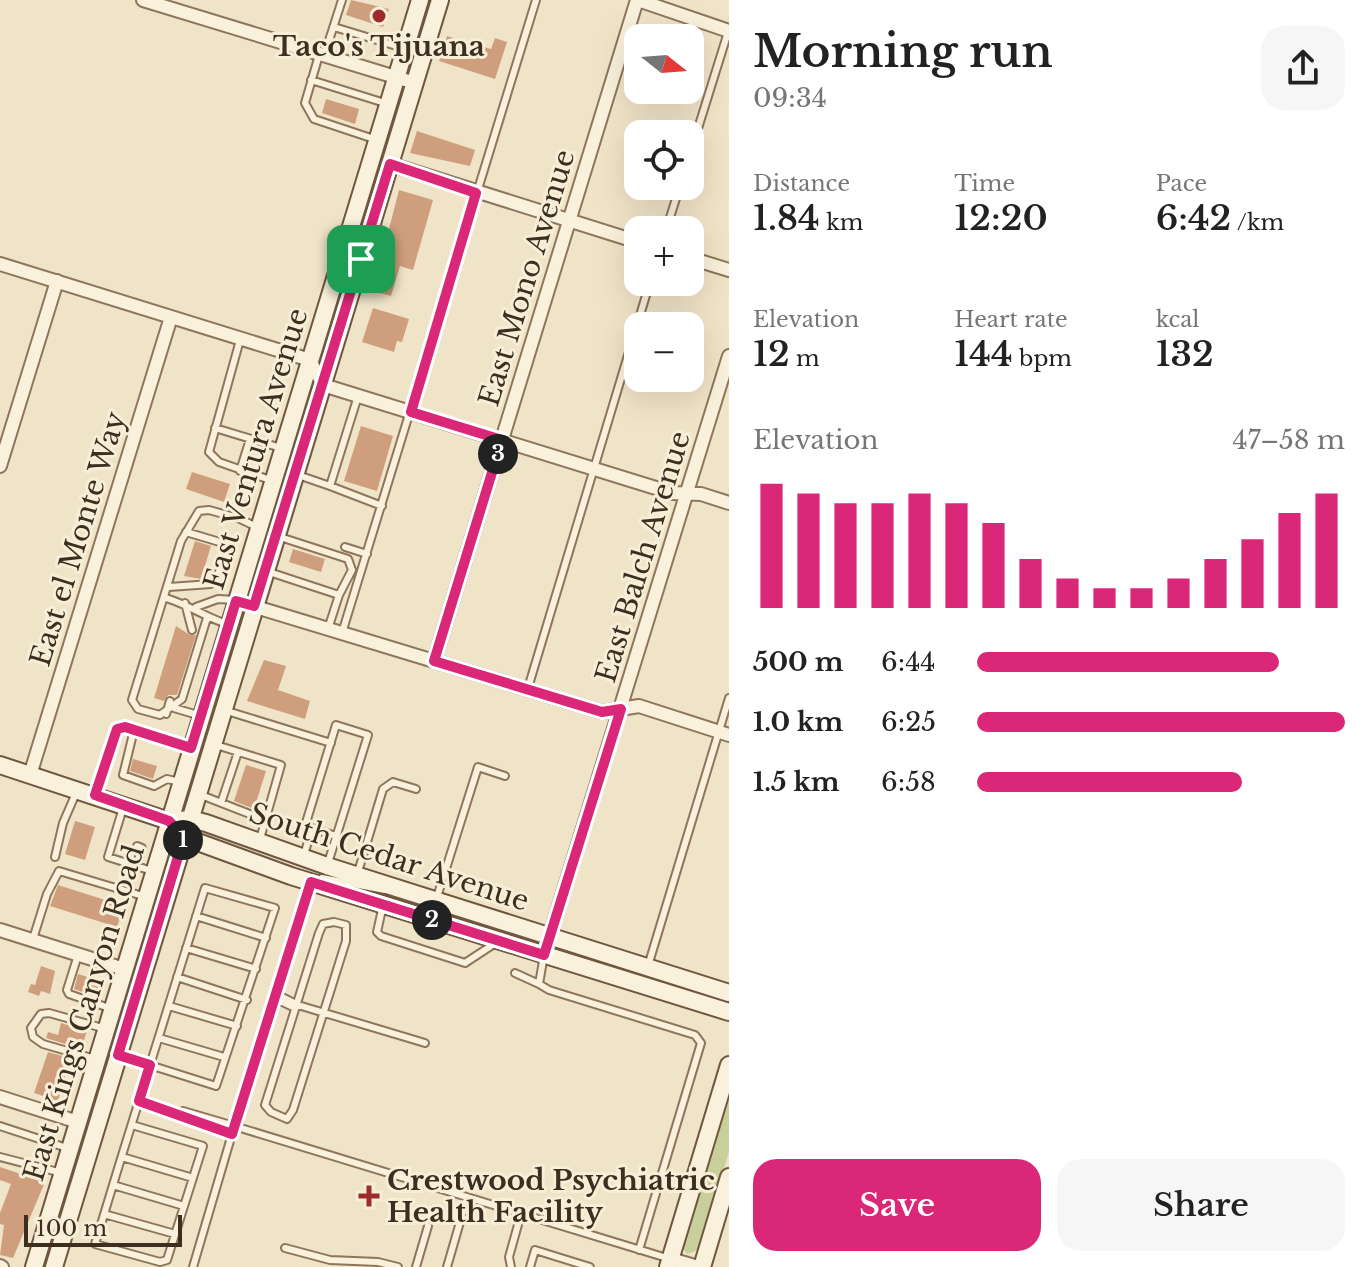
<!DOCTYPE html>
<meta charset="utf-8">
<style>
:root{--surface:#fff;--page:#f6f6f6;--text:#222;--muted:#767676;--accent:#db2777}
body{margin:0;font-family:"Libre Baskerville",serif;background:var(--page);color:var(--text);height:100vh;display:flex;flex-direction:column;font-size:30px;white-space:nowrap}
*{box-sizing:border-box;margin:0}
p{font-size:26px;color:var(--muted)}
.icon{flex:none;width:44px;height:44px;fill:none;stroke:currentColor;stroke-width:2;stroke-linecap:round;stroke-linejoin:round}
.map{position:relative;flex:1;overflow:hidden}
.side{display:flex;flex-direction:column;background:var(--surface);width:640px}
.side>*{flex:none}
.needle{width:52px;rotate:107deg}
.buttons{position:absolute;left:624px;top:24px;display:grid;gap:16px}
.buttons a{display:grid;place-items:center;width:80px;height:80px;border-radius:16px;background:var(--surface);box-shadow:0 8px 32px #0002;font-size:40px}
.scale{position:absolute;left:24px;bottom:20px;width:158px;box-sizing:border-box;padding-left:8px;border:4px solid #3d2e20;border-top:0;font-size:22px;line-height:28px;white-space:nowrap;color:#3d2e20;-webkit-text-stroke:6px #f7eed8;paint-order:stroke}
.pin{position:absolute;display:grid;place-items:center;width:68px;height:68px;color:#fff;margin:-34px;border-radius:16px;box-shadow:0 4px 12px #0006}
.km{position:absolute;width:40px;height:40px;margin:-20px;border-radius:50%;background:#222;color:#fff;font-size:22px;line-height:40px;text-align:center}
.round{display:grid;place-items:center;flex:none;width:84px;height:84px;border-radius:24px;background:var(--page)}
.overview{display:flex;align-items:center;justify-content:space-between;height:136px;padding:0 24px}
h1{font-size:44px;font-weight:600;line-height:60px}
.stats{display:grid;grid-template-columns:repeat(3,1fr);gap:12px;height:136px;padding:8px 24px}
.stats div{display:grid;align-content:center}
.stats b{font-size:34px;font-weight:600}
.stats small{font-size:22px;font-weight:400}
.stats p{font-size:22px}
.chart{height:224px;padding:16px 24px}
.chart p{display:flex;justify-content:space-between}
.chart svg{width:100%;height:144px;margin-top:8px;stroke:var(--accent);stroke-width:6}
.button{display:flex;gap:16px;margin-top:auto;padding:16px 24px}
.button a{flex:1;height:92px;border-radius:24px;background:var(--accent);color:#fff;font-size:32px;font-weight:600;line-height:92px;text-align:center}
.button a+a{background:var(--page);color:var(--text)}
ul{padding:0 24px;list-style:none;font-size:26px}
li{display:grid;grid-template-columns:128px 96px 1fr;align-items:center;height:60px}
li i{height:20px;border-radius:10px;background:var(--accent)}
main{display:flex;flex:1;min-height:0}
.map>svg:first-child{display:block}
.green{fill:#c9cf9b}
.building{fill:#cf9f7d}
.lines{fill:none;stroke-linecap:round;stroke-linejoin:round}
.lane-casing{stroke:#8d765c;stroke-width:10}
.street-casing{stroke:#8d765c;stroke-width:16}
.secondary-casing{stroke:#6f573f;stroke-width:20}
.lane{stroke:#faf1dc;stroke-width:6}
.street{stroke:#faf1dc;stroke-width:12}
.secondary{stroke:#faf1dc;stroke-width:16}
.route-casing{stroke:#fff;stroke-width:16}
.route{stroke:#db2777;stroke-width:10}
.poi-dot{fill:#9e2a2b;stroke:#f7eed8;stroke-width:3}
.labels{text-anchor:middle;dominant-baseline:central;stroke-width:6;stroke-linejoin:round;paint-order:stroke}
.poi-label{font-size:28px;font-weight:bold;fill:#3d2e20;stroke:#f7eed8}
.street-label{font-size:28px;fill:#3d2e20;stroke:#f7eed8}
</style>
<main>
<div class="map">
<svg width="729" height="1267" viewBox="0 0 729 1267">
<rect width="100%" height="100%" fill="#f0e4c8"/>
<!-- green -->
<path class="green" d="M729,1091V1152L699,1250L687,1254L682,1247Z"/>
<!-- building -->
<path class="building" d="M351,0L389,9L383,27L346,15Z
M447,36L491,49L495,38L507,42L495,79L439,61Z
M326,99L359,109L355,124L322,113Z
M417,131L475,150L470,166L410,153Z
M399,190L433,200L413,270L400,266L391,296L373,291Z
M373,308L409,319L402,342L397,341L394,352L362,342Z
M361,426L393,436L377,491L344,481Z
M192,472L230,484L224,502L186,489Z
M195,541L211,546L201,579L184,576Z
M293,549L325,559L321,572L289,562Z
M176,626L190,635H196L177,695H168L164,701L154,698Z
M264,660L286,666L278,690L310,701L305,719L247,701Z
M133,759L157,766L153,779L130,771Z
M246,765L266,771L254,809L234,801Z
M75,821L95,827L85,860L65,854Z
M58,885L124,906L117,927L50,906Z
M41,966L55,971L50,994L41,991L39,996L28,992L31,984L35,985Z
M78,974L104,982L99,998L74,989Z
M61,1023L87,1031L81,1049L46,1038L48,1032L58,1035Z
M48,1052L70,1058L58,1101L34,1093Z
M0,1167L45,1182L13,1258L0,1255L4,1225L0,1224V1213L11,1184L0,1180Z"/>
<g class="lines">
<!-- lane casing -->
<g class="lane-casing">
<path id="lane" d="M334,27L403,48
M319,55L305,103L314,119L377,140
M324,56L342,0
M311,80L388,104
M690,154L729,29
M666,230L680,186
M240,340L209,452L219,462L273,481
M215,428L281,448
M240,471L250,439
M298,475L330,486L358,396
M330,486L382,506
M280,537L348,559L352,570L339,595
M345,547L367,554
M266,571L339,595L328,629
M169,587L211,584L221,569L228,546L223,543L186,532
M166,598C189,605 205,617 227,624
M185,603L192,630
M196,607L218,599L235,600
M207,618L182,699L160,715L138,709L132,700L181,541L199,511L209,510L238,518L259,528
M342,633L536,0
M528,688L650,282
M174,708L201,716
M227,711L331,743
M166,714L170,701
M134,730L123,775L154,786L167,779L180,782
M216,745L281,765L260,839
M95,795L113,734L125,727L191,748
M201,795L265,820
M221,803L238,752
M123,808L108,857L152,871
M304,855L312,828
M55,857L63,823L76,793
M328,863L368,735L336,725L305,826L336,836
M136,866L142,848L137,846
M358,872L383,789L393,782L416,789
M322,878L385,890
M311,882L234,1126L667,1258
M437,897L478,767L505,776
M383,905L377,932L381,936L465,963L497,942
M196,916L266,938
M334,922L346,925V941L293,1110L287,1119L271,1112L265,1105L319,933L323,924Z
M33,939L47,894L59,871L146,897
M186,948L256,969
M78,955L67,990L69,994L112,1009
M544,955L539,984L549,990L695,1035L701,1043L639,1250
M648,966L729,698
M515,973L539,984
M177,977L247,1000
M280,996L298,1005L293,1007L274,998Z
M298,1005L425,1043
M169,1006L237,1026
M159,1038L224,1057
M118,1055L216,1086L275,908L205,888C168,1006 131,1125 95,1244L160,1262L167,1260L203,1146L132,1125
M95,1059L43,1044L33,1037L31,1028L41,1014L49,1013L106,1029
M139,1101L180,1113
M0,1126L70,1149
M0,1157L62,1173
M122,1157L193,1178
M113,1185L184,1206
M104,1214L175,1234
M285,1248L330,1260L378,1262L398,1267
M193,1267L232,1134L234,1126L183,1111L180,1113L182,1119L232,1134
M416,1267L428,1226
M447,1267L467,1198
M511,1267L509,1257L521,1214
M530,1267L535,1250L590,1267"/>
</g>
<!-- street casing -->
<g class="street-casing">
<path id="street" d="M143,0L415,83
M638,0L729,31
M390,164L638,242
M690,258L729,270
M0,264L310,360L323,385L672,493L701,494L729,503
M0,466L57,281
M236,601L602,712L639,706L729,735
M434,661L637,0
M30,775L171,317
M0,930L124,969
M544,955L729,356
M0,1097L78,1122
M671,1259L698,1267
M0,1266L2,1267"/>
</g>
<!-- secondary casing -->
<g class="secondary-casing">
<path id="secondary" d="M0,765L169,821L190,819L206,823L327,866L729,993
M177,830L184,837L291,876L729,1012
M34,1267L420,0
M54,1267L440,0
M668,1267L729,1065
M702,1267L729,1177"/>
</g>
<!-- lane -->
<use href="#lane" class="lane"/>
<!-- street -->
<use href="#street" class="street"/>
<!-- secondary -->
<use href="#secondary" class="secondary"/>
</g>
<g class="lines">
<!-- route casing -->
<g class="route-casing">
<path id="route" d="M390,164L476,193L411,412L502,440L434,661L602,712L621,709L544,955L311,882L232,1134L139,1101L150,1065L118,1055L184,837L169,821L95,795L117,729L125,727L191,748L236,601L254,606Z"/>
</g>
<!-- route -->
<use href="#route" class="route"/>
</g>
<!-- markers -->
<g class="poi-dot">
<circle cx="379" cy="16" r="8"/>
<path d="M365 1184h8v8h8v8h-8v8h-8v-8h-8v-8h8z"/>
</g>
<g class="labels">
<!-- poi labels -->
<g class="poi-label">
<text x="379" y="46">Taco's Tijuana</text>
<text x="387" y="1180" text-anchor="start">Crestwood Psychiatric<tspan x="387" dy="32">Health Facility</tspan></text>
</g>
<!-- street labels -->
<g class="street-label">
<text transform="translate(527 278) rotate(-73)">East Mono Avenue</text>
<text transform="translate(256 449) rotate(-73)">East Ventura Avenue</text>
<text transform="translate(78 539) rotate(-73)">East el Monte Way</text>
<text transform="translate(643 557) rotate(-73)">East Balch Avenue</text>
<text transform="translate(389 857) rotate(18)">South Cedar Avenue</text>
<text transform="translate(84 1013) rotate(-73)">East Kings Canyon Road</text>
</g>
</g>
</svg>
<div class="buttons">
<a><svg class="needle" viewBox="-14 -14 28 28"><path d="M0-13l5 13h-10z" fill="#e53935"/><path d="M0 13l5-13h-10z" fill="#767676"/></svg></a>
<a><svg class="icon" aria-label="locate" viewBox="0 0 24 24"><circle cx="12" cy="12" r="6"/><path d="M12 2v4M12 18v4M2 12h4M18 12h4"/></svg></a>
<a>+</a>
<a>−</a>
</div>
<div class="scale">100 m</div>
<div class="pin" style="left:361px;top:259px;background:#1e9e55"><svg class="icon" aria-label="arrive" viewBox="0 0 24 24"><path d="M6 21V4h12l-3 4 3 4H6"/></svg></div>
<b class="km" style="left:183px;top:840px">1</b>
<b class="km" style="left:432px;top:920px">2</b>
<b class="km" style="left:498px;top:454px">3</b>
</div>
<section class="side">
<div class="overview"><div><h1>Morning run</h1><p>09:34</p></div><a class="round"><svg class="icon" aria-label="share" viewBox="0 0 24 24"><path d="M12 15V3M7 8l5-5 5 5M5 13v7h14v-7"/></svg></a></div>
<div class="stats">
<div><p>Distance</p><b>1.84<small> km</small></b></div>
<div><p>Time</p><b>12:20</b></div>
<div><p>Pace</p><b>6:42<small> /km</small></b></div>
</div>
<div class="stats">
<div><p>Elevation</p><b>12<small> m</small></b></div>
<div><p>Heart rate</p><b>144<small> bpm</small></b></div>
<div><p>kcal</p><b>132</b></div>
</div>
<div class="chart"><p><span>Elevation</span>47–58 m</p>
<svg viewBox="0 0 160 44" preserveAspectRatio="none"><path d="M5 44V6M15 44V9M25 44V12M35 44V12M45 44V9M55 44V12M65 44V18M75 44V29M85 44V35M95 44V38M105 44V38M115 44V35M125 44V29M135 44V23M145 44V15M155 44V9"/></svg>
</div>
<ul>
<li><b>500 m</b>6:44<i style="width:82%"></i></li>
<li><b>1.0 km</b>6:25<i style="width:100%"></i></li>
<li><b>1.5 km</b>6:58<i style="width:72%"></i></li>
</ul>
<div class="button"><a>Save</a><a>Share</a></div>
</section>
</main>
